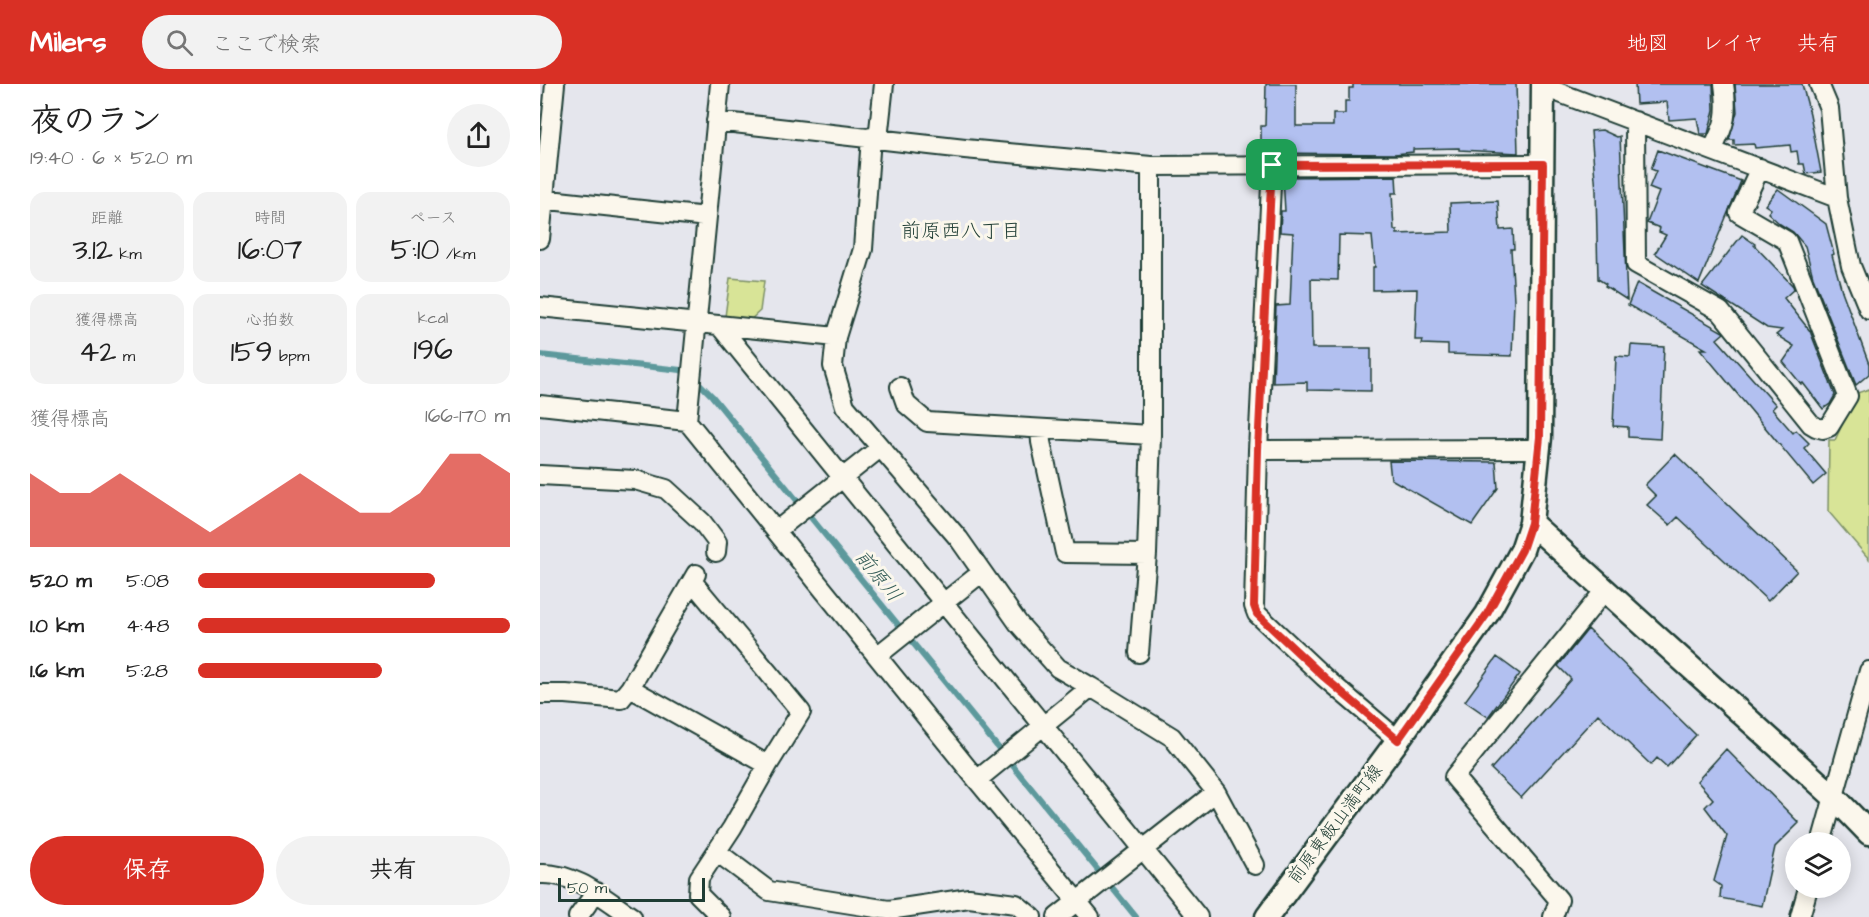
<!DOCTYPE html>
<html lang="ja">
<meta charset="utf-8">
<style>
:root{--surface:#fff;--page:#f2f2f2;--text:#222;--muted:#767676;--accent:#d93025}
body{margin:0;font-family:"Architects Daughter","Klee One",sans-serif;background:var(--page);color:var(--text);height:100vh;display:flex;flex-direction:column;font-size:22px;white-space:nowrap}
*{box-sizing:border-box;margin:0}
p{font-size:20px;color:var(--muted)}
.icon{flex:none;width:33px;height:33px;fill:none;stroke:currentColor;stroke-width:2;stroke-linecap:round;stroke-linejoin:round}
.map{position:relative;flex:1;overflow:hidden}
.sheet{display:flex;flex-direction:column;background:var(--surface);width:540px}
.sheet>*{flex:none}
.tools{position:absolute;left:1245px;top:748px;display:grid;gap:12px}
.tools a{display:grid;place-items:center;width:66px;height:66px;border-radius:50%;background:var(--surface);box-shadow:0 3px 15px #0003;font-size:30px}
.scale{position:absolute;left:18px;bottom:15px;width:147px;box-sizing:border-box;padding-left:6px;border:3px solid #1f3d34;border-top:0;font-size:16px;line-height:21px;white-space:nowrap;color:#1f3d34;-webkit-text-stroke:4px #fbf7ec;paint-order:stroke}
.pin{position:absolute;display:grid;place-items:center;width:51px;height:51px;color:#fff;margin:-26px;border-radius:12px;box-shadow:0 3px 9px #0006}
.round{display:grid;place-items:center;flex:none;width:63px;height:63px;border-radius:32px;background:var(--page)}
.headline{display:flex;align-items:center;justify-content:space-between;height:102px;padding:0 30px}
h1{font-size:33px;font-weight:600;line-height:45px}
.stats{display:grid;grid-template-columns:repeat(3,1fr);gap:9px;height:102px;padding:6px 30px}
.stats div{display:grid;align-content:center;border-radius:15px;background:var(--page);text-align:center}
.stats b{font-size:30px;font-weight:600}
.stats small{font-size:16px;font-weight:400}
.stats p{font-size:16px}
.chart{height:168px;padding:12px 30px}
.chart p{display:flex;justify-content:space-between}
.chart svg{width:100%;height:108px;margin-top:6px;fill:var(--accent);opacity:.7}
.primary-button{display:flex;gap:12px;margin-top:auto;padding:12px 30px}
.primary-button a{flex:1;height:69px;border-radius:36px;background:var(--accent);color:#fff;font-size:24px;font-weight:600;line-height:69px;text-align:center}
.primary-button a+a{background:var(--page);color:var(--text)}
ul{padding:0 30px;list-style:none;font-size:20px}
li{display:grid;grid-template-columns:96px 72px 1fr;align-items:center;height:45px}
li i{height:15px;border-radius:8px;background:var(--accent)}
header{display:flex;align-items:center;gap:36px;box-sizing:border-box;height:84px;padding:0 30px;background:var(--accent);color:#fff}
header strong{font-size:28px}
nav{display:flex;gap:33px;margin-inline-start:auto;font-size:21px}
.search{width:420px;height:54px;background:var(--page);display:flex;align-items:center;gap:15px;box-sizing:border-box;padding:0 21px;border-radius:33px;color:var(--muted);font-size:22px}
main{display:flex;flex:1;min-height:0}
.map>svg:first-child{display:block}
.green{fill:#d8e497;stroke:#7c9066;stroke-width:1.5}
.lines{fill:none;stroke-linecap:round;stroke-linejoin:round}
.stream{stroke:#5d999c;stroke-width:6}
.building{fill:#b2c0f0;stroke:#1f3d34;stroke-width:1.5}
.minor-casing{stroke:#1f3d34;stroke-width:22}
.tertiary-casing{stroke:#1f3d34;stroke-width:27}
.minor{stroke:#fbf7ec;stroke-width:18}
.tertiary{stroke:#fbf7ec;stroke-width:22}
.route-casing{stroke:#fff;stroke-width:12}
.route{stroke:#d93025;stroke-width:8}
.labels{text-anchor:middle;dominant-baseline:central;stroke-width:6;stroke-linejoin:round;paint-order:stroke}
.street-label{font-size:18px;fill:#1f3d34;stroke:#fbf7ec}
.neighbourhood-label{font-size:20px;fill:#1f3d34;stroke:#fbf7ec}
.water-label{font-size:20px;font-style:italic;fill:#345c57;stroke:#fbf7ec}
</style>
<header>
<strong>Milers</strong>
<div class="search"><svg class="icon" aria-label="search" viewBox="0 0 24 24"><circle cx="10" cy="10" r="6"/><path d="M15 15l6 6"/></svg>ここで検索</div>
<nav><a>地図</a><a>レイヤ</a><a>共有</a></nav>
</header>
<main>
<section class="sheet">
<div class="headline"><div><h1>夜のラン</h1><p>19:40 · 6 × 520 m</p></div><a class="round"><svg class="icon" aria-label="share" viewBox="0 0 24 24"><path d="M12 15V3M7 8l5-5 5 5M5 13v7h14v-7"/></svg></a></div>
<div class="stats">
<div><p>距離</p><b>3.12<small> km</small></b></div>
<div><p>時間</p><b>16:07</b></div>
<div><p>ペース</p><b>5:10<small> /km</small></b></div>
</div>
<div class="stats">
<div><p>獲得標高</p><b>42<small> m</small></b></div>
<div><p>心拍数</p><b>159<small> bpm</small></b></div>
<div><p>kcal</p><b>196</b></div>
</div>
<div class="chart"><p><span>獲得標高</span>166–170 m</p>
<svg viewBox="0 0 160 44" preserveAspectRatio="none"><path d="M0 44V14L10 22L20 22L30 14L40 22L50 30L60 38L70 30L80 22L90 14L100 22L110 30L120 30L130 22L140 6L150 6L160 14V44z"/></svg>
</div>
<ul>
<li><b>520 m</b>5:08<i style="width:76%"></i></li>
<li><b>1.0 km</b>4:48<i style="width:100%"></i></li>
<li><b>1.6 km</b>5:28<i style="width:59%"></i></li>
</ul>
<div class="primary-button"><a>保存</a><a>共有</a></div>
</section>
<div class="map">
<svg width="1329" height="833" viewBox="0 0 1329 833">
<rect width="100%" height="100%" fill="#e5e6ed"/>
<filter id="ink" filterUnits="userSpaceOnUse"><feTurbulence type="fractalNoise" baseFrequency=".0167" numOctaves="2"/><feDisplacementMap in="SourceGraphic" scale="12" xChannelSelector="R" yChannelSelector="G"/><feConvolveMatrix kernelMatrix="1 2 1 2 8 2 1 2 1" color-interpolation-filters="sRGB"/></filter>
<g filter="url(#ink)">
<!-- green -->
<path class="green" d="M190,194L224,197L220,227L209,237L185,233Z
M1329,305V475L1288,427L1289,356H1295L1317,309Z"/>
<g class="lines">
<!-- stream -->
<path class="stream" d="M0,271L141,286L158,298L172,312L596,833"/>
</g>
<!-- building -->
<path class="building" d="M726,0H756V42H793V30H805V17H809V4H813V0H976L978,69L919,66V64L873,65V68L855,70L721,69V42H725Z
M1095,0H1173L1174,26L1168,50H1160L1157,34L1129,36L1127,18L1096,20Z
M1195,0H1262L1270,30L1281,88L1266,90L1264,80H1259L1257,67L1251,68L1250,61L1215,64L1214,60L1194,61V56H1189L1197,28Z
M1062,46L1077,53L1080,52L1087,216L1065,202L1066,200L1058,195L1056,107L1051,47Z
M1118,66L1201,97L1159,199L1115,169L1126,151L1119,148L1120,144L1107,139L1119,108L1109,104L1116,87L1111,85Z
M856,92L857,109H852L854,146H857V150L911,148L910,119L958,117L960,146L973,145L974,165H971L974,216L972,272L908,270V261L882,260L883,256H875L877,205L833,206V183H835L832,152L799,151L798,196L771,195L772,264H831V307L767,306V298L733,299L736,222L750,221L753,149L740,148L741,127H745L743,93Z
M1238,105L1286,140L1294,170L1292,171L1302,207L1329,280V290L1316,301L1273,193L1265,162L1253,148L1240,140L1228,129L1231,125L1225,121Z
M1202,151L1215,160L1214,161L1253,202L1254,205L1244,214L1270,247L1295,311L1290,320L1283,325L1263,299L1261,300L1243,278L1254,262L1236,251L1242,246L1227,244L1162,202Z
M1097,199L1183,248L1184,249L1177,255L1236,321L1232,325L1253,349L1256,346L1269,359L1264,364L1286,390L1273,401L1160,265H1166L1088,221Z
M1091,261L1124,263L1120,355L1088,353V343L1073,342L1076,272L1090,273Z
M1135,370L1257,487L1228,517L1138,433L1130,441L1107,421L1116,412L1105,401Z
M849,377L956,378L958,404L932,441L851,395Z
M1048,545L1156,651L1127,683L1117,674L1111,681L1058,630L981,714L951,685L1031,595L1018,582Z
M957,573L980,590L948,633L925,617Z
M1186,665L1259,739L1235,763L1222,822L1180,814L1181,802L1174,797L1187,752L1165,723L1173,715L1157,697Z"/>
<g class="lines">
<!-- minor casing -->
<g class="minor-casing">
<path id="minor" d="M1279,0L1289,24L1297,114
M1004,3L1297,114L1311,182L1329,226
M176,37L425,65L611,82L1003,80
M1095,37L1096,180L1180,227L1271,340L1276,343L1283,345L1289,343L1308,312L1247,157L1199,129L1220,84
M331,53L323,165L296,253L293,282L305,322L419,455L478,539L518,584L551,603
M338,55L344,0
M1172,66C1186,40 1188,29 1184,0
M732,81L718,366L714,522L717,530L784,593L858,656
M0,115L167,133
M0,155L15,0
M0,223L296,253
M179,241L658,833
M360,303L366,320L387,338L611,351
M0,321L147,337L437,696L550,833
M147,337L180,0
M500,345L501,358L525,469L607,470
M718,366L999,365
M0,391L95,396L126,405L162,438L177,458L176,468
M236,447L340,364
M152,497L261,628L228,681
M599,569L607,470L611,351V82
M337,572L441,489
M90,604L228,681L192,744L159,794L158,810L181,833
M0,610H26L81,615L90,604L156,490
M437,696L551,603L632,653L676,708L715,781
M1281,759L1329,587
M177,768L229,807L349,826L429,814L476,820L492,833
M0,790C35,788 65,815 92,833
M38,833L56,808
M517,833L676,708
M1013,833L1019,816L914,693L1065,506
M1260,833L1268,804"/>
</g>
<!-- tertiary casing -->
<g class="tertiary-casing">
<path id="tertiary" d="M991,439L1294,713L1329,749
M727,833L858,656L947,530L982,466L991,439L1000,353L1003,0"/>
</g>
<!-- minor -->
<use href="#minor" class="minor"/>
<!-- tertiary -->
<use href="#tertiary" class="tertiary"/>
</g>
</g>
<g class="lines" filter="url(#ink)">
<!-- route casing -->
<g class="route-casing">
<path id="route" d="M1003,80L1000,353L991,439L982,466L947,530L858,656L784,593L717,530L714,522L718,366L732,81Z"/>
</g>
<!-- route -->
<use href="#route" class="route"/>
</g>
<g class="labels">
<!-- street labels -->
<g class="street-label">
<text transform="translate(795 740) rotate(-53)">前原東飯山満町線</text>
</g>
<!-- neighbourhood labels -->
<g class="neighbourhood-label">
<text x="421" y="147">前原西八丁目</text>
</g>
<!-- water labels -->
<g class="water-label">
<text transform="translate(338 492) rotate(51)">前原川</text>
</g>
</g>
</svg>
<div class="tools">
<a><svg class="icon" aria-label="layers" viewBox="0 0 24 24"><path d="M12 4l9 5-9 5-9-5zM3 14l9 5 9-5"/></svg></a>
</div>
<div class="scale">50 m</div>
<div class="pin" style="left:732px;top:81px;background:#1e9e55"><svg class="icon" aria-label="arrive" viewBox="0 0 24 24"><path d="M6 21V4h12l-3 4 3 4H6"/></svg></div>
</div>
</main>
